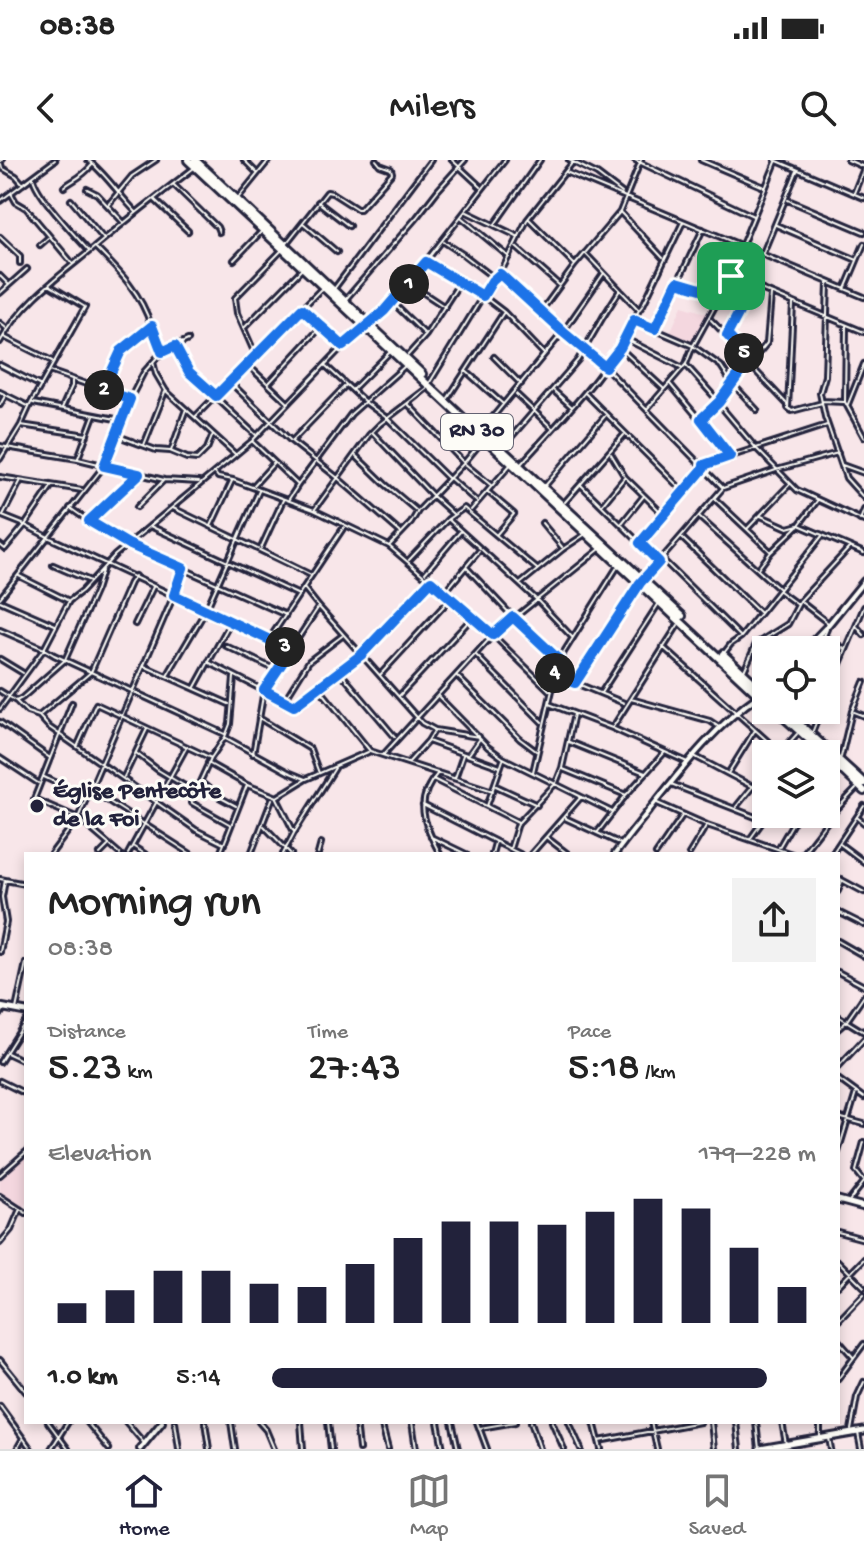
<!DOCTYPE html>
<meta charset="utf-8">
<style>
:root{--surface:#fff;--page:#f2f2f2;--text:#222;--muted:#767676;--line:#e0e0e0;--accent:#22223b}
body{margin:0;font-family:"Gochi Hand",sans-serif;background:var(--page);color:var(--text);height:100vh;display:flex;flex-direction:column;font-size:30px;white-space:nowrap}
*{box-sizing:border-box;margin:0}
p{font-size:26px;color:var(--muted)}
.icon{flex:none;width:44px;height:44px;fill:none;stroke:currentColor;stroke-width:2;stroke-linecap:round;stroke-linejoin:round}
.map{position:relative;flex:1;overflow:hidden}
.panel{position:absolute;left:24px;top:692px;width:816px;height:572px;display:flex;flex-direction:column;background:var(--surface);border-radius:0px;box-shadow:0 4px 12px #0003}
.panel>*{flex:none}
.controls{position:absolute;left:752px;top:476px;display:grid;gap:16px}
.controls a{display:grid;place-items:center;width:88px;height:88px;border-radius:0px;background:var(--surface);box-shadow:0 4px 12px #0003;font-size:40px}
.pin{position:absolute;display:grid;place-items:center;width:68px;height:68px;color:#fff;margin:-34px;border-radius:16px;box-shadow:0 4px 12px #0006}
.km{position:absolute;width:40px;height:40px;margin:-20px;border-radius:50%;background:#222;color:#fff;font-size:22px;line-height:40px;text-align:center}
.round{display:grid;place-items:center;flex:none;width:84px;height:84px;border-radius:0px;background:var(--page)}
.summary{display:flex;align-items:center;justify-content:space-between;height:136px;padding:0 24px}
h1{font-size:44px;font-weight:600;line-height:60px}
.stats{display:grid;grid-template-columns:repeat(3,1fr);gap:12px;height:136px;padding:8px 24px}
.stats div{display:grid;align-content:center}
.stats b{font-size:40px;font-weight:600}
.stats small{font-size:22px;font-weight:400}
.stats p{font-size:22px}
.chart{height:224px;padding:16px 24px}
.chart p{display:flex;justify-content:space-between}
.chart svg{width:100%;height:144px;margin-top:8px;stroke:var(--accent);stroke-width:6}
ul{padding:0 24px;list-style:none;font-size:26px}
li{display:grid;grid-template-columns:128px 96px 1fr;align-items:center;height:60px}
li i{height:20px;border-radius:10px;background:var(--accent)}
.status{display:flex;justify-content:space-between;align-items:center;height:56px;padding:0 40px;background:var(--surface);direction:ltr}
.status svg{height:22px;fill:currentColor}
header{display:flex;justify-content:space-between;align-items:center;height:104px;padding:0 24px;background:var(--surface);font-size:36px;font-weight:600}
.tab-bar{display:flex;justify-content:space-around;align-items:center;height:112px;border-top:2px solid var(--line);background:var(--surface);font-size:22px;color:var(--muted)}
.tab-bar a{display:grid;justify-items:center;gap:4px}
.tab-bar .on{color:var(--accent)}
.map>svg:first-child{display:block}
.built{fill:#f4d7df}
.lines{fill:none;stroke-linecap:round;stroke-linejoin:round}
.minor-casing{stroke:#22223b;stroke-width:8}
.tertiary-casing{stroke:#22223b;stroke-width:10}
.secondary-casing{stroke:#22223b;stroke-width:11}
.primary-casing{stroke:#22223b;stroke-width:12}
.minor{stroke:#fdfcf7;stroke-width:2}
.tertiary{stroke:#fdfcf7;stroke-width:4}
.secondary{stroke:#fdfcf7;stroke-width:5}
.primary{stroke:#fdfcf7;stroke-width:6}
.route-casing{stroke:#fff;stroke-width:16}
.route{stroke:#1a73e8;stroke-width:10}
.poi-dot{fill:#22223b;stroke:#fdfcf7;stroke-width:3}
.labels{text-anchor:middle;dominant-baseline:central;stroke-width:6;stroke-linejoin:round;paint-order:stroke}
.shield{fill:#fdfcf7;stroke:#646373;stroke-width:2}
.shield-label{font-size:22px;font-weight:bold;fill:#22223b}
.poi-label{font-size:24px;font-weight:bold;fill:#22223b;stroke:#fdfcf7;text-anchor:start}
</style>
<div class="status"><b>08:38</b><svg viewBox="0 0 49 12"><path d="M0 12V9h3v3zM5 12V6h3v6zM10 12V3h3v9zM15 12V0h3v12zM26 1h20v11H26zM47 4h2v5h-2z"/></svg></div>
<header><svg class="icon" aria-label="back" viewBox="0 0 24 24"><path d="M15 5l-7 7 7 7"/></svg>Milers<svg class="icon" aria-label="search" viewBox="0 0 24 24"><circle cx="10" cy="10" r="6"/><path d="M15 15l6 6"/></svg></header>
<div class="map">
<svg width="864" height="1289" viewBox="0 0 864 1289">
<rect width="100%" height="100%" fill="#f8e6e9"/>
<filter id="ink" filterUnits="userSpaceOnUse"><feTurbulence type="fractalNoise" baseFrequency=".0125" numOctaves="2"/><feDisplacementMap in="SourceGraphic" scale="16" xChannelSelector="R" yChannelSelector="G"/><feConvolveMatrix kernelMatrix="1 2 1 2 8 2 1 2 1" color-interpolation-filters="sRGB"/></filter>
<g filter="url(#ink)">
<!-- built -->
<path class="built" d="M682,146L709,154L694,182L691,183L670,173Z
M26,996V1043L22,1048L0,1033V1020Z"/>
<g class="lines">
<!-- minor casing -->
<g class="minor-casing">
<path id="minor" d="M88,0C107,15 119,35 136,52
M244,0L257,13
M452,0L481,27
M569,0L597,14L622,33
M635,0L753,56
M701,0L764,27
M775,0L864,38
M848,0L864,7
M0,1L2,0
M1,4L2,8L16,16L23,24
M566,12L864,137
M33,18C37,36 74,74 88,90
M174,25L217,67L219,72
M64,27C76,18 81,18 92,5
M87,29L97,34L123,62
M11,33L16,42L26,48L73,104
M854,33L864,8
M238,38L269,0
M154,39L188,71
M71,40L103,78
M788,40L864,72
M0,41L55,0
M318,42L349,66
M108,45L132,16L156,0
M467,52L519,77
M621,53L663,98
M462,58L509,97
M529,59L575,105
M303,63L337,92
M495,64L540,0
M776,65L857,100
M0,77L20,96V103
M444,82L464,95L494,118
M40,85L48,78
M285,85L327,32L332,33L357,49H360L392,13L391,9L380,5L376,0
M742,85L776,2
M739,86L727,115L864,172
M516,87L559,125
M96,88C119,111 142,134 151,166
M585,93L638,149
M763,93L797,11
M234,100L261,72
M427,102L483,136L504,152L544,194
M500,114L563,172L605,207L722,327
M0,116L8,124
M678,122L721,135
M828,123L825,216L820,233L825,257L846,318L864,338
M410,124L445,147
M334,129L431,0
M845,129L864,84
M0,133L27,109
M346,139L417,57L438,30L465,0
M393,143L426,175
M793,144L788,248L792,251L822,243
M303,150L343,186
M542,150L575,105L620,52L641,0
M711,160L748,198
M635,161L693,186L721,206L732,223L757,250
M371,162C385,150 396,136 409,123L505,0
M0,163L6,168
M846,166L845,242L864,277
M245,167L302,109
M656,168L703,69
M727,174L753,127
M4,177L52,201
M626,179L681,207
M0,182C23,141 61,115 96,86C128,59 161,33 194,8
M176,187L189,212L257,276
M621,189L663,228
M408,195L426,175L460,122
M256,196L237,153L235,138L282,90
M494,197L521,224
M153,202L156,214L166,231L235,294
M750,204L767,183L771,135
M0,205L41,226
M686,205L719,242
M750,205L787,244
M249,206L288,243
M326,206L365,242L388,259L449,319
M49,211L129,239
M466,211L503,244
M230,222L291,281L339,319L401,373
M430,222L492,121L500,114L527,60L573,2
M268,224L322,166
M670,224L730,296
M353,229L391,191
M103,230L115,200L121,191L152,166L162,192
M554,231L572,247
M0,232L28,246
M585,233L684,332
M516,234L552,268
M448,238L504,152
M822,241L844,242
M33,243L121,260
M718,243L755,287L797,330L864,361
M408,244L464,303L492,326
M848,244L864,204
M0,245L5,236
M62,248L72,226V221
M647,249L686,204L693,186L731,117
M195,257L322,128
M701,259L718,243L750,199
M21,265L87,275
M482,270L563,172L604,113
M373,273L433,336L453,354
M118,276L156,290L170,291L187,298L197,299L207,289L213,274
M292,281L346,225
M253,282L297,324
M144,285L165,232
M0,286L78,299L164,320L199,322
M502,288L578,200L603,157L620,130
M171,291L186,249
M611,294L625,317L664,355
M356,296L385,324L417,351
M78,298L94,255
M0,299L21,265L31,243L85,147L49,125
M521,304C564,256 612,209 639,150L643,145L683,62
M704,305L827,265
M842,305L864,313
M215,313L218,317L233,320L314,350L389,386L493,475L550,531
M0,317L82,330
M451,319L476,341
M254,325L274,303
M581,325L658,401
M544,327L605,256
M488,332L514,354L497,374
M289,339L298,325L351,254L405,206
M715,339L771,392
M565,342L624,275
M603,344L625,317
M137,347L163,321
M70,348L100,369L116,376L128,384L286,455
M173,348L311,415
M315,349L369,275L380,264L426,229
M471,350L511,304
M0,355L25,365L51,327
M3,355L20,322
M761,356L788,368L799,365L864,393
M699,357L778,428
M91,360L138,315
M449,360L537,440L572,477
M860,360L864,350
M542,363L562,387
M622,363L643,337
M150,366L299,435
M211,366L232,321
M748,368L790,324
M682,378L760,453
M640,383L703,309
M0,385L5,389L25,365L48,377L104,306L130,239L144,212L162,192L188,180
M390,385L411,363L418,351L464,303L483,280
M261,388L283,340
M662,399L740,476
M409,400L448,359L464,348L537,409
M53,405L90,421
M466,407L513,457L558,499
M758,409L771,392L799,365L817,341
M425,413L460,372
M19,416L67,440
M644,419L723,328L776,310L838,293
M520,424L563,389L584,375
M304,428L319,447L422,563L435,570L479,577
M779,431L798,445
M445,432L479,391
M0,438L48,377L291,490
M0,441L55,465
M801,442L828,463
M135,464L153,427
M857,467L864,475
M0,470L44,489L54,495L225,574
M825,476L846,490
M270,478L344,367
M226,486L276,510
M663,487L782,594
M818,490L827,469
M724,493L731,484L741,477L822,376
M476,495L542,562
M0,499L23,513
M208,502L294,546L361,495L431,421
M144,506L229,544
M744,511L756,484L788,464L800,441L850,387
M340,512L395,577
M380,515L451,438
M556,515L624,543
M167,516L206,450L259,331
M457,516L520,579L536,591
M575,523L638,427
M195,527L230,463
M320,529L370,591L493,631
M0,531L16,541L27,552L39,556L49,567L196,670L224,684
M601,533L659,443
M399,536L471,459
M439,537L488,587L503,598L612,652
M826,537L864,447
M631,539L710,561L719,567
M16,541L22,538L65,500L96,430L102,411
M284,541L309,501L342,476
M72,543L34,639L78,658L120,694
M549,544L612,568L687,602
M0,549L44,489L69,441L82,431L115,395L252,281L343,186L363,169
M854,552L864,556
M40,555L91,512L130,423L135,416
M259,558L310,589L319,613
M0,562L50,598
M613,567L678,465
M812,573L821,550
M226,578L288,612L305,619
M428,581L500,607
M569,582L645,613
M78,585L96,544L211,598
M136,593L158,610L188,628
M253,594L264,530L318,448
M384,594L493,475L600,389
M469,594L479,580
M779,594L797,574
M694,596L753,627
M841,597L852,551L864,522
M0,598L38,623
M208,603L247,625L277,637L306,619L368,592
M408,603L428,581L434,571
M563,609L626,635
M533,612L559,500L618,406
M729,612L755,570
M438,613C413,641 424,664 440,694
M44,617L85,636
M124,617L147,569
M455,618L463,595
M433,619L518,662
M202,623L219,637L236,646
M671,624L763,660
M496,626L537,645
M189,629L199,624L211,598L225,577L230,564L234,517
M91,630L191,694
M189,631L192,643L231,665
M277,638L294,672
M826,638L836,648
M655,642L707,665L792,694
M423,645L520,694
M487,646L503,600
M736,647L766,610
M565,658L621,684
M858,658L864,663
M264,666L291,694
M597,673L626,635L664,593
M431,677L466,694
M546,677L568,694
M750,679L768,654
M840,684L864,702
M134,687L145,694
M779,687L798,654
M510,689L518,663L556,623L562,608L574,554
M51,694L78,658L174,435L183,408
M100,694L108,686
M128,694L186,588
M220,694L247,625
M251,694L272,639
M283,694L294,673L335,608
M318,694L321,683
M492,694L495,683
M531,694L581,637
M656,694L682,656
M689,694L706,666
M802,694L837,649L856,629
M832,694L864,646
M838,718L864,732
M0,719L26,724
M838,731L842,721
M838,752L864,765
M838,781L864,796
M0,792L6,762L2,737L5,720
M838,812L864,826
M16,849L26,803
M0,855L4,849
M838,856L864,872
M838,869L846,862L864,836
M7,893L26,902
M0,902L26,861
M838,907L864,879
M838,919L864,938
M0,921L26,934
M838,957L864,964
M864,982L856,1011L864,1021
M838,992L856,933
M0,1015L26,992
M0,1036L26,1053
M850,1040L864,1022
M838,1072L864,1079
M0,1083L11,1070L20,1049
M838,1101L864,1127
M838,1126L864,1099
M838,1161L864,1134
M838,1180L853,1197
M0,1200L26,1232
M838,1219L864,1184
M0,1246L31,1289
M48,1262L68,1289
M87,1262L109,1289
M126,1262L144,1283
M175,1262L179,1289
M205,1262L209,1289
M231,1262L235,1289
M259,1262L266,1270L274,1289
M301,1262L303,1289
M328,1262L331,1289
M356,1262L359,1289
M381,1262L388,1289
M412,1262L416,1289
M438,1262L443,1289
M452,1262L458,1289
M477,1262L487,1289
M531,1262L540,1289
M552,1262L564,1289
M569,1262L581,1289
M594,1262L601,1289
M651,1262L657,1289
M711,1262L714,1289
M736,1262L739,1289
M756,1262L759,1289
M782,1262L786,1284
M480,1268L515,1262
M851,1270L857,1237L864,1222
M858,1273L861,1289
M820,1278V1262
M829,1278L831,1289
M599,1281L700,1262
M17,1289L22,1280
M51,1289L68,1262"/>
</g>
<!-- tertiary casing -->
<g class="tertiary-casing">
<path id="tertiary" d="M804,490L829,464L864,421
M615,694C627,677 641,661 654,644C685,605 717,564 758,536L762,538L766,536
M140,1289L162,1262"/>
</g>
<!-- secondary casing -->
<g class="secondary-casing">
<path id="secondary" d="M0,847L26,852
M838,1040L864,1047
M760,1289L864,1271"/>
</g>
<!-- primary casing -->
<g class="primary-casing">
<path id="primary" d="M188,0L766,542
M195,0L422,214
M482,271L682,456
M723,494L754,523L766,529
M776,550L825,594
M784,550L864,623
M826,595L864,631"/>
</g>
<!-- minor -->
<use href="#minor" class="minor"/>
<!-- tertiary -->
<use href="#tertiary" class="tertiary"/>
<!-- secondary -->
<use href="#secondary" class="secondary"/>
<!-- primary -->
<use href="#primary" class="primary"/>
</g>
</g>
<g class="lines" filter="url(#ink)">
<!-- route casing -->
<g class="route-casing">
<path id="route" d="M426,102L483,136L492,121L500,114L563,172L605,207L620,188L634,160L655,169L677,122L721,135L731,116L753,126L727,175L750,199L719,242L701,259L730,296L704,305V308L640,383L659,402L640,423L575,523L555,515L559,500L513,457L493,475L431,421L361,495L294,546L264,530L291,490L174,435L183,408L128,384L89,361L139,314L104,306L130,239L103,230L121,191L152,166L162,192L175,186L189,212L216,236L302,149L343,186L384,151Z"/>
</g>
<!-- route -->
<use href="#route" class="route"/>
</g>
<!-- markers -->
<circle class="poi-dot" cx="37" cy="646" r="8"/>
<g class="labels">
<!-- shield labels -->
<rect class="shield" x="441" y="254" width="72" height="36" rx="6"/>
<g class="shield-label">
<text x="477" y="272">RN 30</text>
</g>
<!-- poi labels -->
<g class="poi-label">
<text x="53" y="632">Église Pentecôte<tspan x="53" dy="28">de la Foi</tspan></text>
</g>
</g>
</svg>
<div class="controls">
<a><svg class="icon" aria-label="locate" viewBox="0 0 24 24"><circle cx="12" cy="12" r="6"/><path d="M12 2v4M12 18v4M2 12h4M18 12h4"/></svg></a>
<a><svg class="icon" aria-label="layers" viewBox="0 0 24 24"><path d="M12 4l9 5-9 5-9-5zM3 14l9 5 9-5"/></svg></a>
</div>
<div class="pin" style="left:731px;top:116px;background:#1e9e55"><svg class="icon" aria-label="arrive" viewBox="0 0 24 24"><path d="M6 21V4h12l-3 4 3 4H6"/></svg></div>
<b class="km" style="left:409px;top:124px">1</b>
<b class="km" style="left:104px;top:230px">2</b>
<b class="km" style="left:285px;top:487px">3</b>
<b class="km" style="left:555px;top:513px">4</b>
<b class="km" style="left:744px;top:193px">5</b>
<section class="panel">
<div class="summary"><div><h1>Morning run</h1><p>08:38</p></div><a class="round"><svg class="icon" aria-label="share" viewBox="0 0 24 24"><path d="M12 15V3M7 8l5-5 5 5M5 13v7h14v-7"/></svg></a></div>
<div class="stats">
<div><p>Distance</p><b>5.23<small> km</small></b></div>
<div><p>Time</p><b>27:43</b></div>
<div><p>Pace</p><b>5:18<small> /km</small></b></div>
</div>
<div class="chart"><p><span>Elevation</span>179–228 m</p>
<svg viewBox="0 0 160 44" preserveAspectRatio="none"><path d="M5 44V38M15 44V34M25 44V28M35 44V28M45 44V32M55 44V33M65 44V26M75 44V18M85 44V13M95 44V13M105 44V14M115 44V10M125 44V6M135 44V9M145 44V21M155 44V33"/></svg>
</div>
<ul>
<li><b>1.0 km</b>5:14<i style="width:91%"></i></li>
</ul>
</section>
</div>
<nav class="tab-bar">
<a class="on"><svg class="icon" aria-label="home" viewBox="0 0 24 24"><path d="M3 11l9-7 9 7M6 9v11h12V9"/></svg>Home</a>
<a><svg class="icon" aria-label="map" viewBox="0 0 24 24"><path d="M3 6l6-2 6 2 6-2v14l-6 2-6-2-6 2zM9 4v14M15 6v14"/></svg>Map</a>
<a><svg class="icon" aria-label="saved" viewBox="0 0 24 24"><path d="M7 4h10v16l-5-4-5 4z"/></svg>Saved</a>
</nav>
